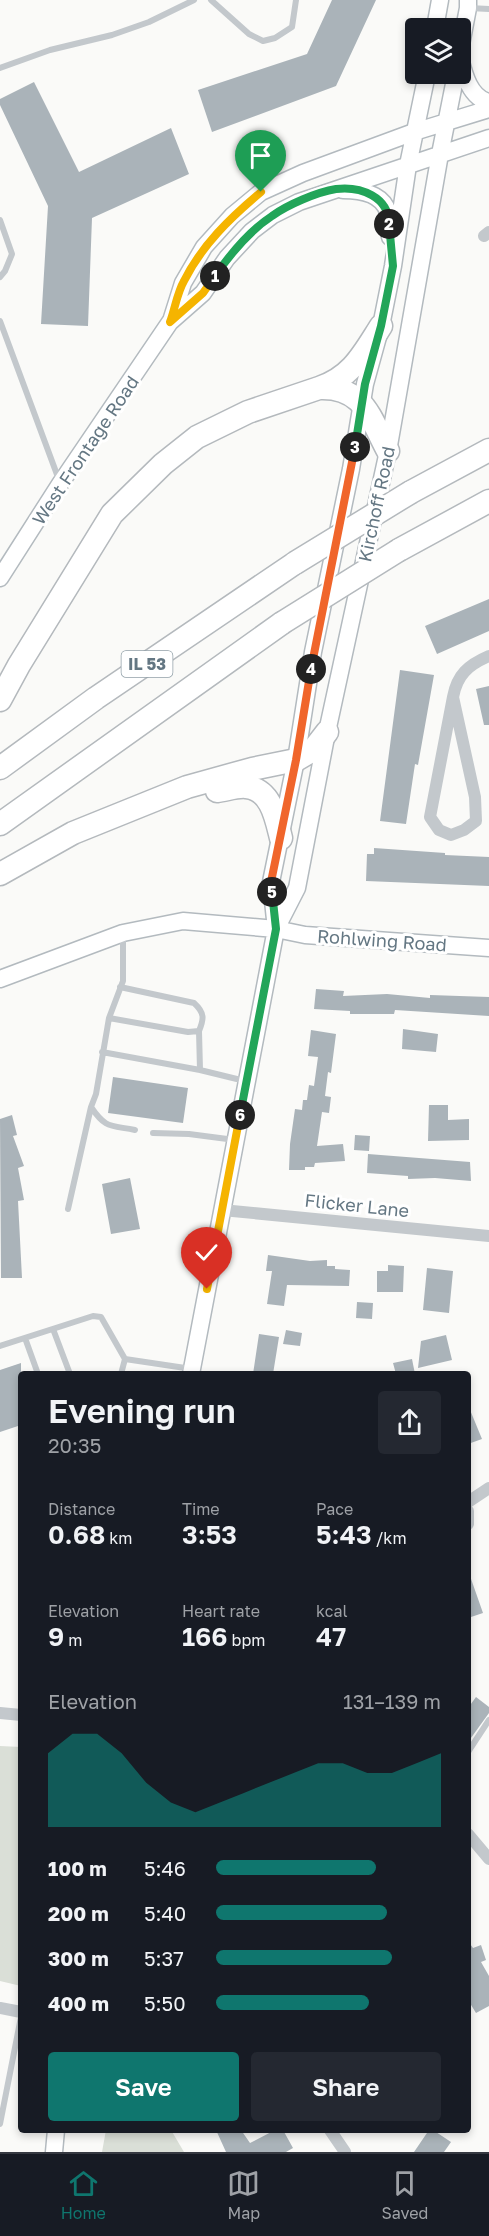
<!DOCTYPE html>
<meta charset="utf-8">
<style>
:root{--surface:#171b24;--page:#242831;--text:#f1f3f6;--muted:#9ea1a6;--line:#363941;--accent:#0f766e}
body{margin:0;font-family:"Golos Text",sans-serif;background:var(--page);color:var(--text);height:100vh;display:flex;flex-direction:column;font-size:22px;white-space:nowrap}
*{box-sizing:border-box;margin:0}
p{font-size:20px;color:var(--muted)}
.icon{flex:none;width:33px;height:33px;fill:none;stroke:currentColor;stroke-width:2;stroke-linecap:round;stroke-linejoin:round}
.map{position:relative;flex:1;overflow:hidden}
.panel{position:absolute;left:18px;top:1371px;width:453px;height:762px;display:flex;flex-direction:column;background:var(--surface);border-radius:6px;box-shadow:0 3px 9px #0003}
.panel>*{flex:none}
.tools{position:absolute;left:405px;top:18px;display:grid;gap:12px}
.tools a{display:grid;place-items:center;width:66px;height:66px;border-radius:6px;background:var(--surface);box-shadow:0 3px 9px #0003;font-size:30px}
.pin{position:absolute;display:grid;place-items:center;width:51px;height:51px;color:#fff;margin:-62px -26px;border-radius:50% 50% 50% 0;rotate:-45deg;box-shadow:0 0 6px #0007}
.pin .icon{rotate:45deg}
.km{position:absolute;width:30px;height:30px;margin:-15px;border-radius:50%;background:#222;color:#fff;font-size:16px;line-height:30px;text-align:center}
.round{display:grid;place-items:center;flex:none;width:63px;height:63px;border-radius:6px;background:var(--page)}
.summary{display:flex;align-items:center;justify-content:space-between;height:102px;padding:0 30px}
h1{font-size:33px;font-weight:600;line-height:45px}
.figures{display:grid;grid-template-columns:repeat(3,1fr);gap:9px;height:102px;padding:6px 30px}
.figures div{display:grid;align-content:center}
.figures b{font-size:26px;font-weight:600}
.figures small{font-size:16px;font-weight:400}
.figures p{font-size:16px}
.chart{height:168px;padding:12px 30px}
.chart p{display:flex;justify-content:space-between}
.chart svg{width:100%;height:108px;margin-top:6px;fill:var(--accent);opacity:.7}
.primary-button{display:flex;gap:12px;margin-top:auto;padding:12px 30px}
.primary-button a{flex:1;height:69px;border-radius:6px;background:var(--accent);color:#fff;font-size:24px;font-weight:600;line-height:69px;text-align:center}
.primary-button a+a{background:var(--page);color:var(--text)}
ul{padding:0 30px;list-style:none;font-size:20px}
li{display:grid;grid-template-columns:96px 72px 1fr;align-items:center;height:45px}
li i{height:15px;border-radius:8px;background:var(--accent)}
.tabs{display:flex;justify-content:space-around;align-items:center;height:84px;border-top:2px solid var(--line);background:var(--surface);font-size:16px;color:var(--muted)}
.tabs a{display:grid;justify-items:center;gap:3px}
.tabs .on{color:var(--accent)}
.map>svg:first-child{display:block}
.green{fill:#dadfd7}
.building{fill:#aab3b9}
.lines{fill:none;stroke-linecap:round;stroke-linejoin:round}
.secondary-casing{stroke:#b3babf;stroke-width:19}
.highway-casing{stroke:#b4b9bd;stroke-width:25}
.lane{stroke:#c3c8cc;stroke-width:6}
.street{stroke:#c3c8cc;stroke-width:12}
.secondary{stroke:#fff;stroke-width:16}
.highway{stroke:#fff;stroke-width:22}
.highway-bridge-casing{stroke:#b4b9bd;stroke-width:25;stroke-linecap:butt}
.highway-bridge{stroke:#fff;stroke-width:22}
.split-1-casing{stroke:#fff;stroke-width:12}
.split-2-casing{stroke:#fff;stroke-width:12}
.split-3-casing{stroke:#fff;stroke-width:12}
.split-4-casing{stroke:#fff;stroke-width:12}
.split-5-casing{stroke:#fff;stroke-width:12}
.split-6-casing{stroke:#fff;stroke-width:12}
.split-7-casing{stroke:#fff;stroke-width:12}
.split-1{stroke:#f5b400;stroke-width:8}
.split-2{stroke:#22a559;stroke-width:8}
.split-3{stroke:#22a559;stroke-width:8}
.split-4{stroke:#f0652b;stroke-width:8}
.split-5{stroke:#f0652b;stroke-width:8}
.split-6{stroke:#22a559;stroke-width:8}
.split-7{stroke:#f5b400;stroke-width:8}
.labels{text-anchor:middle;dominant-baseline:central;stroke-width:6;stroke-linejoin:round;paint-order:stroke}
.shield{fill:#fff;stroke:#92a0a8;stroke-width:1.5}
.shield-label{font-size:16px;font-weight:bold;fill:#647783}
.street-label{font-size:18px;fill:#647783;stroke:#fff}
</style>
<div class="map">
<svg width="489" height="2152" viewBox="0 0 489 2152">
<rect width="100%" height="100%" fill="#fafaf8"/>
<!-- green -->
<path class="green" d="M0,1746L21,1747V1986L0,1981Z
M106,2130H171L184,2152H102Z"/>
<!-- building -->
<path class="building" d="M332,0H376L336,86L212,132L198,90L307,54Z
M34,82L79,172L171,128L189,174L92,218L88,326L41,324L48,206L0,105V99Z
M489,599V631L437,654L425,626Z
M400,670L434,675L418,765L415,764L406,824L380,821Z
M489,686V725H484L476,689Z
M374,848L445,853V855L489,857V886L366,881L367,854H374Z
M316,989L344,991L343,996L387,994L430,998V995L489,997V1016L395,1010L394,1014H350V1011L314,1009Z
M403,1029L438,1034L436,1052L402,1049Z
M311,1030L336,1034L331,1073L328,1072L325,1096L331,1097L329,1113L322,1112L317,1146L343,1144L345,1161L315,1163L314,1167H305V1170H289L290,1144L295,1109L302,1110L303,1100H307L309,1085L314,1086L318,1057L308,1056Z
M113,1077L188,1088L183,1123L108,1113Z
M429,1105H448V1120L469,1119V1140L428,1141Z
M12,1115L17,1135L13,1136L24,1166L18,1168L24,1200L18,1201L22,1278H1L0,1119Z
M355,1135L370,1136L369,1151L354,1150Z
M368,1154L470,1162L471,1181L435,1178L408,1179V1176L367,1173Z
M130,1178L140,1229L111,1234L102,1184Z
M268,1255L310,1261L327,1260V1266H335V1269L350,1270L349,1286L287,1285L284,1306L267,1304L272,1271H266Z
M388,1265L404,1266L403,1292H377V1271H388Z
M427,1268L453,1271L449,1313L423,1310Z
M357,1302L373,1303L372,1319L356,1318Z
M286,1330L302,1333L300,1346L283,1344Z
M259,1334L279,1337L273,1374H253Z
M446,1335L452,1360L418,1368L421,1341Z
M412,1359L415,1374H396L393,1363Z
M21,1363V1425L0,1432V1370Z
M468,1405L482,1439L468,1444Z
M468,1576H470L483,1613L468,1618Z
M476,1697L489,1707V1713L468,1742V1708Z
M468,1941L473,1948L481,1945L486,1960L481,1962L489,1976V2006L476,2013L468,2000Z
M216,2130H241L250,2143L275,2130H283L293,2148L286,2152H226Z
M429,2130H433L451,2142L444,2152H414Z"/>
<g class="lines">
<!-- secondary casing -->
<g class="secondary-casing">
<path id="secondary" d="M435,28L440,0
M460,50L468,8V0
M460,58C464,74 470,98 489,102
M343,190C360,190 382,193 388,212C390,219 389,229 390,237
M171,321L183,283L204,247L232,216L261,192L303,173L414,132L489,109
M0,578L60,484L170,322L203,293L227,258L252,231L273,215L299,202L489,138
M276,929L297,888L327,732L388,451L440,154L456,74
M0,979L123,933L183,921L276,929L305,935L489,948
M191,1374L276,929L271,882L296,760L313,652L351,469L365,384L381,326L393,266L408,165L427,74
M54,2152L56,2130"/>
</g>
<!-- highway casing -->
<g class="highway-casing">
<path id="highway" d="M319,388C352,377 363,354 381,326
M411,492L489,450
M399,550L489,501
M0,700L19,665L112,514L163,464L197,437L248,412L319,388C364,386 370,418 388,451
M0,768L96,698L295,563
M217,791C226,790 237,786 246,787C271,789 276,818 281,838
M0,824L282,623
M0,874L73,833L187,787L252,769L296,760L313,750L327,732"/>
</g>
<!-- lane -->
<path class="lane" d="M211,0L249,34L263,41L275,38L292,27L296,0
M469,8L489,9
M0,68L50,50L112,35L149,22L194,0
M0,220L12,254L5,271L0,277
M0,321L59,480
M123,934V981L109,1018L96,1094L91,1107C106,1129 110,1125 135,1130
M109,1018L188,1032L199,1031C204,1019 205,1013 194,1003L120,987
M199,1031L200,1070
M102,1052L200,1070L245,1081
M153,1133L189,1134L235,1140
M68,1209L91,1107
M53,1329L70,1374
M25,1338L38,1374
M0,1346L93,1316L101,1317L125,1359L192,1369
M121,1374L125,1359
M468,1752L489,1720
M0,2124L21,2017"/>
<!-- street -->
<path class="street" d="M484,236L489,232
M453,697L475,797L476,821L464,830L451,835L439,830L430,817L453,697C457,675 468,665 489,656
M222,1210L489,1236
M468,1502L489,1488
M468,1511V1524
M0,1713L21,1715
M468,1834L489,1859
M0,2008L21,2012
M330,2130L345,2152"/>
<!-- secondary -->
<use href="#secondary" class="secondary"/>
<!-- highway -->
<use href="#highway" class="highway"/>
<!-- highway-bridge casing -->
<g class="highway-bridge-casing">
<path id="highway-bridge" d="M295,563L411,492
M282,623L399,550"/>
</g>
<!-- highway-bridge -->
<use href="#highway-bridge" class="highway-bridge"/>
</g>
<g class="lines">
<!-- split-1 casing -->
<g class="split-1-casing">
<path id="split-1" d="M215,276L203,293L170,322C175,309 177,293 184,281C202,245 230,218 261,192"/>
</g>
<!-- split-2 casing -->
<g class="split-2-casing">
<path id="split-2" d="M215,276C231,253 249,231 272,216C287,205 317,192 336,189C361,186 389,197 389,224"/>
</g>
<!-- split-3 casing -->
<g class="split-3-casing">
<path id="split-3" d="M355,447L365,384L381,326L393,266L389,224"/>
</g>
<!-- split-4 casing -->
<g class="split-4-casing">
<path id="split-4" d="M311,669L355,447"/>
</g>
<!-- split-5 casing -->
<g class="split-5-casing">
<path id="split-5" d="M272,892L271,882L296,760L311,669"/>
</g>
<!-- split-6 casing -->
<g class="split-6-casing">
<path id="split-6" d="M240,1115L276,929L272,892"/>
</g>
<!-- split-7 casing -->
<g class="split-7-casing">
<path id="split-7" d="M207,1289L240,1115"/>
</g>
<!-- split-1 -->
<use href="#split-1" class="split-1"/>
<!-- split-2 -->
<use href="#split-2" class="split-2"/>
<!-- split-3 -->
<use href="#split-3" class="split-3"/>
<!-- split-4 -->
<use href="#split-4" class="split-4"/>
<!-- split-5 -->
<use href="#split-5" class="split-5"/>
<!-- split-6 -->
<use href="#split-6" class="split-6"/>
<!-- split-7 -->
<use href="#split-7" class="split-7"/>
</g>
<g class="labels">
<!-- shield labels -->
<rect class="shield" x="121.5" y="651" width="51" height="26" rx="4.5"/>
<g class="shield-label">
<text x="147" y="664">IL 53</text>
</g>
<!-- street labels -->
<g class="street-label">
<text transform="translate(85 450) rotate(-56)">West Frontage Road</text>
<text transform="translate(376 504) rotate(-78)">Kirchoff Road</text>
<text transform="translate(382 940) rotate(4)">Rohlwing Road</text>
<text transform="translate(357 1205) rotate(6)">Flicker Lane</text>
</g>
</g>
</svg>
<div class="tools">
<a><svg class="icon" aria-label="layers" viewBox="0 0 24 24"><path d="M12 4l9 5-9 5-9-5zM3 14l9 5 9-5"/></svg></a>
</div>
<div class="pin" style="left:261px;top:192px;background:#1e9e55"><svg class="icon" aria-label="arrive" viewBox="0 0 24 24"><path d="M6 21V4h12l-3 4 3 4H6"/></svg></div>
<div class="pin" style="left:207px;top:1289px;background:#d93025"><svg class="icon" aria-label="check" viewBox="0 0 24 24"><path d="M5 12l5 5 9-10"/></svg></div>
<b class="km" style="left:215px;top:276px">1</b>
<b class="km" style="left:389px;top:224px">2</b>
<b class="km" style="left:355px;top:447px">3</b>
<b class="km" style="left:311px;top:669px">4</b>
<b class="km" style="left:272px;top:892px">5</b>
<b class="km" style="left:240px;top:1115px">6</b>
<section class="panel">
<div class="summary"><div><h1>Evening run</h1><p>20:35</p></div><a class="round"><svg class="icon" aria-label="share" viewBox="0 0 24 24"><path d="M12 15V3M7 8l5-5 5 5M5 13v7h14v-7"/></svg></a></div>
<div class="figures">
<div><p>Distance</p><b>0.68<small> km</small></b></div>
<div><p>Time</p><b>3:53</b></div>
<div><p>Pace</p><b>5:43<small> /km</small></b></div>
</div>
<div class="figures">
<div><p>Elevation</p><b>9<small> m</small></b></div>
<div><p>Heart rate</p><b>166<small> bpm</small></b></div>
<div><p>kcal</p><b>47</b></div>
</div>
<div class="chart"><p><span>Elevation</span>131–139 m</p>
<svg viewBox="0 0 160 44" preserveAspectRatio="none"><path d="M0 44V14L10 6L20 6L30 14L40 26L50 34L60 38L70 34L80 30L90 26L100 22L110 18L120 18L130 22L140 22L150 18L160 14V44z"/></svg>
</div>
<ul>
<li><b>100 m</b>5:46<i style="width:71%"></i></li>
<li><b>200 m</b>5:40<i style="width:76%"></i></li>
<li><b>300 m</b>5:37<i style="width:78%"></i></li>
<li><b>400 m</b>5:50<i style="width:68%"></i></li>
</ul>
<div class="primary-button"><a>Save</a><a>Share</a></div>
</section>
</div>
<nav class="tabs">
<a class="on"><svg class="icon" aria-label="home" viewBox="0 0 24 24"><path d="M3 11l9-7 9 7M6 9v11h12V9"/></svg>Home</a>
<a><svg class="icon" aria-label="map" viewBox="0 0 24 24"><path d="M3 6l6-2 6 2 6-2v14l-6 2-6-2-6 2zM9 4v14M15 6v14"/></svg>Map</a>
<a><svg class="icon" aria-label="saved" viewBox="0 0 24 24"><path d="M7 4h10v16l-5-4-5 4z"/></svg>Saved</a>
</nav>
